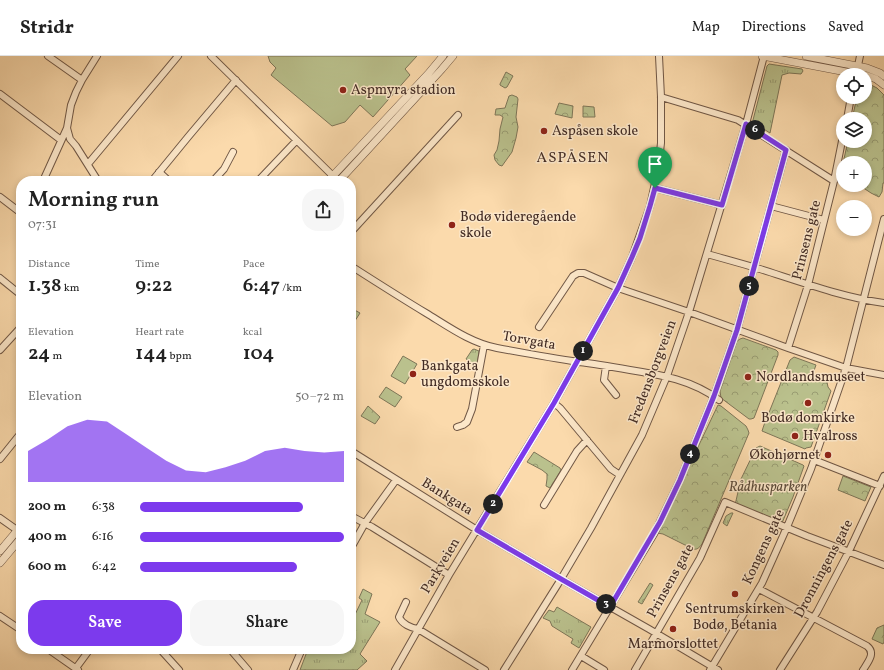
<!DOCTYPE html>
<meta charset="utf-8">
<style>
:root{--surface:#fff;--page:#f6f6f6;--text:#222;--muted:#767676;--line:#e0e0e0;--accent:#7c3aed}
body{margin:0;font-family:Vollkorn,serif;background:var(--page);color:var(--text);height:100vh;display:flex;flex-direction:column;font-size:15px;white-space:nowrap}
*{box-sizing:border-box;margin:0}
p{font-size:13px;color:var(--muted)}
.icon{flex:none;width:22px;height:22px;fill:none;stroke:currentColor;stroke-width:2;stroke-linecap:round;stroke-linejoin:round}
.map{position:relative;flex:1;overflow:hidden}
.details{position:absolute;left:16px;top:120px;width:340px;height:478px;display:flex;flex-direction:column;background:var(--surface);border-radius:16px;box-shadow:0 2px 6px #0003}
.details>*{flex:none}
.controls{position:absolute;left:836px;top:12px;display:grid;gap:8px}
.controls a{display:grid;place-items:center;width:36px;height:36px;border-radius:50%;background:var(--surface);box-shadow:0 2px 6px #0003;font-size:20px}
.pin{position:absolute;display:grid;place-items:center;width:34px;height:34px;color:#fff;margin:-41px -17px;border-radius:50% 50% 50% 0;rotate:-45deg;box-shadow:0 0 4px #0007}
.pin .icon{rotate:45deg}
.km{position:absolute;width:20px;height:20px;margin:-10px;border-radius:50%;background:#222;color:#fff;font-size:11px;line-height:20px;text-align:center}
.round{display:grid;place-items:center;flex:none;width:42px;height:42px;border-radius:16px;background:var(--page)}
.summary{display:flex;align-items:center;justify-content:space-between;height:68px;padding:0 12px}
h1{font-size:22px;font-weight:600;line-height:30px}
.stats{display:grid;grid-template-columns:repeat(3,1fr);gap:6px;height:68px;padding:4px 12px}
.stats div{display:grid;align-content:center}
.stats b{font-size:20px;font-weight:600}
.stats small{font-size:11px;font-weight:400}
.stats p{font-size:11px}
.chart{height:112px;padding:8px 12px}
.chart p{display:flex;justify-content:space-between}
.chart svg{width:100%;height:72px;margin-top:4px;fill:var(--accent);opacity:.7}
.primary-button{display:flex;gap:8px;margin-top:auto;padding:8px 12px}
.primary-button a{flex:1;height:46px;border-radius:16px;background:var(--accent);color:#fff;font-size:16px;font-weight:600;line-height:46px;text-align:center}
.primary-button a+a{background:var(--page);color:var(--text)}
ul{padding:0 12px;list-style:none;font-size:13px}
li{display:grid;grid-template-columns:64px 48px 1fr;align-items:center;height:30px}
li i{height:10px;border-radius:5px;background:var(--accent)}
header{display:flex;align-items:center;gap:24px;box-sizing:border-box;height:56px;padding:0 20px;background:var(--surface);border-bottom:1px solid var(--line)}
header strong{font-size:19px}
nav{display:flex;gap:22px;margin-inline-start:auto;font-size:14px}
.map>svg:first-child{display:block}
.grass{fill:url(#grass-tufts);stroke:#7e7658}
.park{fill:url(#park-crowns);stroke:#7e7658}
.pitch{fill:#bac18d;stroke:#7e7658}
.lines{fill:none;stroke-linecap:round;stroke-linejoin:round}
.minor-casing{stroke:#715846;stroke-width:8}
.tertiary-casing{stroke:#715846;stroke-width:8}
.minor{stroke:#fce7c9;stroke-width:6}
.tertiary{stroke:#fce7c9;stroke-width:7}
.route-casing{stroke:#fff;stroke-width:8}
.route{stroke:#7c3aed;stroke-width:5}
.poi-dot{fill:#8f2418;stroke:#fce7c9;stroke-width:1.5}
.labels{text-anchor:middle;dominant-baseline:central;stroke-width:3;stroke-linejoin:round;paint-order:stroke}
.poi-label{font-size:14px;fill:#432c24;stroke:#fce7c9;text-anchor:start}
.street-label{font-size:14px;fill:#432c24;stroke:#fce7c9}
.park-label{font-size:14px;font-style:italic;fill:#5b4a39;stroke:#fce7c9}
.neighbourhood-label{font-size:15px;letter-spacing:1px;fill:#432c24;stroke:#fce7c9}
</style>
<header>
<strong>Stridr</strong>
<nav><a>Map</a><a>Directions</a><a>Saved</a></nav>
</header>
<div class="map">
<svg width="884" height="614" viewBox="0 0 884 614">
<defs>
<pattern id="grass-tufts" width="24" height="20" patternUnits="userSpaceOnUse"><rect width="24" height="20" fill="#bac18d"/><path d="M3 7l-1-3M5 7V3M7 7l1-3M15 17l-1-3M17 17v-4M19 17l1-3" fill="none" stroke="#999d73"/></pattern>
<pattern id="park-crowns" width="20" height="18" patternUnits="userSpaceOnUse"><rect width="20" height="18" fill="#bac18d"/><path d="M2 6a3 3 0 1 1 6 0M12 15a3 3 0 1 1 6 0" fill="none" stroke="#999d73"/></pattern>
</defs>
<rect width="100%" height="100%" fill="#fbdaac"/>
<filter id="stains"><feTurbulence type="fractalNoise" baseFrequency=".005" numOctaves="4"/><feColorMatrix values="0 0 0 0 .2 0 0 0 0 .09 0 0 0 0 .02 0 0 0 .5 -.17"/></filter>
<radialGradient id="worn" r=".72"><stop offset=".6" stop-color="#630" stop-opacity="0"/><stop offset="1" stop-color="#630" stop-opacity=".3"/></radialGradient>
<!-- grass -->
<path class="grass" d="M769,8L802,13L803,15L801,18L789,17L782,19L770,77L754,67L753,64L767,10Z
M474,293L479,295L477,310L466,303L472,294Z
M731,457H733L727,470L723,467L726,460Z
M363,533L372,538L365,558L380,566L360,598L367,605L357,614H300L308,593H331L338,595L339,593H351V567L362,544L359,542Z
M557,551L591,571L579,592L571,587L573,583L552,570L550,565L543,562L549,554L554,556Z"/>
<!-- park -->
<path class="park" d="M506,16L513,20L507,31L505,32L500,29V28Z
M865,27H867L877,32L884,39V127H883L882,136L879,141L871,137L859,129H865V107H843L848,85H865V63H852L857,41H865Z
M512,39L517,41L518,43L516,61L518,71L516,82L512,96L502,110L499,109L495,104L494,99L497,94L499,85L500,73L503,61L500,59H495L496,53L505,52L509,40Z
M559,47L573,50L572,62L555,58Z
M583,50L594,51L595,61H583Z
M743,282L776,294L778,296V299L754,362L751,363H749L721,342L720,335L737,285L740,283Z
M794,301L816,309L812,320L827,326L828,331L831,335L811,391L806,392L805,393L762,375L764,369L790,304Z
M718,349L721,350L746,370L748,374L749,377L702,488C699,492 697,494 693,493L663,478L657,477Z
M368,350L380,361L375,368L361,360Z
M760,390L803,409L804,410L793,441L782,467L735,449L741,423L756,392Z
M534,396L560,412L561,414L550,432L546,430L547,423V418L542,414L527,406Z
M843,420L871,431L865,445L838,434Z
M650,527L653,529L642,548L638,546Z
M884,569V586L883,588L872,583L877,572Z"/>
<!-- pitch -->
<path class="pitch" d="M268,0H417L405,13L410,19L373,61L360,49L345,66L332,70L271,19L276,12L270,6Z
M351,252L360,257L351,271Z
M403,300L417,308L405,328L391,320Z
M386,331L402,341L395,351L379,341Z"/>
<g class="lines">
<!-- minor casing -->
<g class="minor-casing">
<path id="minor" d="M48,0L82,24
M97,0L82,24L76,36L71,49L67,72L70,83L76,90L98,125
M211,0L333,120
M856,19L860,0
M0,38L61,84
M661,41L738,64L834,125
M847,63L851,41
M88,108L178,0
M159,116L169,125
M43,125L67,72
M152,125L188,81L236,24
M213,125L224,113L233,96
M258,125L296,85
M655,132L722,149
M0,141L21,157
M771,150L824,164
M351,176L458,59
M707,198C725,203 743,208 760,213C801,226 842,241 884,247
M351,210C376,226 401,242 426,257C449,271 471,287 497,292C524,297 551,302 579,306C596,308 613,311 630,314C662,319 692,324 719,344
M0,222L21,239
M539,271L573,220L578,217H584L618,232L689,256L788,292L846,312L884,319
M788,292L808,229L834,125L843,80
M0,294L21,271
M606,310L604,324L616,339
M554,347L560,352L611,413L620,419
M457,371L463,369L467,366L472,353L484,289
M351,395L477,474L561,523L649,573L718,614
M0,403L21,377
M814,404L880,430
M544,449L577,395L587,384
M351,460L372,471L449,519
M0,462L17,474
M351,492L365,467L396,424
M759,533L867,590C876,597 868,606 863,614
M406,546L399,561C402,568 411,572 418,573L485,614
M0,560L21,574
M48,593L78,614
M160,593L179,614
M230,593L248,614
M581,600L604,614
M76,612L90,593
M293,614L302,593
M395,614L449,519L554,347L618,232L632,201L650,150L658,113L661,87V41L659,0
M504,614L558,528L591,472L642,379L667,320L689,256L746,68L764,0
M572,614L654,478L680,424L714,340L737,274L786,94
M635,614L700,502L725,446L807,480L884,509
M710,614L762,527L787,471L811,413L846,312L884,163
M780,614L817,556L849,495L884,420"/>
</g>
<!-- tertiary casing -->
<g class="tertiary-casing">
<path id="tertiary" d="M762,0L862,19
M806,0L867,12L880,17L884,20
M865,19L876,23L884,29
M328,125L428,18L443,0
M339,125L442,13L453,0
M0,495L21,470
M0,507L21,482"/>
</g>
<!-- minor -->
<use href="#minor" class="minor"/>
<!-- tertiary -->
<use href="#tertiary" class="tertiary"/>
</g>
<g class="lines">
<!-- route casing -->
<g class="route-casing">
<path id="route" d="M746,68L786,94L737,274L714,340L680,424L660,466L610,551L561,523L477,474L554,347L618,232L632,201L640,182L650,150L655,132L722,149Z"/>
</g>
<!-- route -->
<use href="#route" class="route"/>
</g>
<!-- markers -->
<g class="poi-dot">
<circle cx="343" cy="34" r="4"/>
<circle cx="544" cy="75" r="4"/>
<circle cx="452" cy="169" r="4"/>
<circle cx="413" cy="318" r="4"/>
<circle cx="748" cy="321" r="4"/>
<circle cx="808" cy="347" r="4"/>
<circle cx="795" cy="380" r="4"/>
<circle cx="828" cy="399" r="4"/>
<circle cx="735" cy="538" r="4"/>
<circle cx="673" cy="573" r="4"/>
</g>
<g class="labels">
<!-- poi labels -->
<g class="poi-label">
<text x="351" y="34">Aspmyra stadion</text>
<text x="552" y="75">Aspåsen skole</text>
<text x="460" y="161">Bodø videregående<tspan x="460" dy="16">skole</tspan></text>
<text x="421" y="310">Bankgata<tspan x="421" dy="16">ungdomsskole</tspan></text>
<text x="756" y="321">Nordlandsmuseet</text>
<text x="808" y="362" text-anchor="middle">Bodø domkirke</text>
<text x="803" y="380">Hvalross</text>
<text x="820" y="399" text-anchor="end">Økohjørnet</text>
<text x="735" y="553" text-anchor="middle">Sentrumskirken<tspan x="735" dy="16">Bodø, Betania</tspan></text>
<text x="673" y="588" text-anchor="middle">Marmorslottet</text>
</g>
<!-- street labels -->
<g class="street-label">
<text transform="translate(807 184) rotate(-76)">Prinsens gate</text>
<text transform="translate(529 285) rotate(10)">Torvgata</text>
<text transform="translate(653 316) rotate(-69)">Fredensborgveien</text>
<text transform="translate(447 441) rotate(32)">Bankgata</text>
<text transform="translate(764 491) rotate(-65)">Kongens gate</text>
<text transform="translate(441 510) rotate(-59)">Parkveien</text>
<text transform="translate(824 513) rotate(-62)">Dronningens gate</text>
<text transform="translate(671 525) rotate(-61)">Prinsens gate</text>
</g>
<!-- park labels -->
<g class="park-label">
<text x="768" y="431">Rådhusparken</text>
</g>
<!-- neighbourhood labels -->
<g class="neighbourhood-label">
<text x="573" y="102">ASPÅSEN</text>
</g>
</g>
<rect width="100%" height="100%" filter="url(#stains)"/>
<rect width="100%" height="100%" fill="url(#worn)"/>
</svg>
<div class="controls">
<a><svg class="icon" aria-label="locate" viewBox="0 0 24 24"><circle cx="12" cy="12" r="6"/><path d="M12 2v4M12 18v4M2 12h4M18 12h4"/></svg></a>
<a><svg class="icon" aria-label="layers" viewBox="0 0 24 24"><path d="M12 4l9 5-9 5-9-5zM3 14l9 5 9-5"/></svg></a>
<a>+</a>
<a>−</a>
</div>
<div class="pin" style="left:655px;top:132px;background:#1e9e55"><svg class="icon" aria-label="arrive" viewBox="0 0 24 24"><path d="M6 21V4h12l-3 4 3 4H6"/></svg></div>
<b class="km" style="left:583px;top:295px">1</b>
<b class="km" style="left:493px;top:448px">2</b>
<b class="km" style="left:606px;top:548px">3</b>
<b class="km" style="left:690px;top:398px">4</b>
<b class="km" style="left:749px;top:230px">5</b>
<b class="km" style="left:755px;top:74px">6</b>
<section class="details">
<div class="summary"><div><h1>Morning run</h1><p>07:31</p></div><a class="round"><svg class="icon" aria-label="share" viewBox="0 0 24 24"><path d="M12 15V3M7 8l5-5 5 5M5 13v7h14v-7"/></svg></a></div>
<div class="stats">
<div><p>Distance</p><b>1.38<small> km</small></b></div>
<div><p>Time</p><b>9:22</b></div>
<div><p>Pace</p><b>6:47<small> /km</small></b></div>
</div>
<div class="stats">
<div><p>Elevation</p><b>24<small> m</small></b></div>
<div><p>Heart rate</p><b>144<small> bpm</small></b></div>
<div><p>kcal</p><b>104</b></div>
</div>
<div class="chart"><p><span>Elevation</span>50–72 m</p>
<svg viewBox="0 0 160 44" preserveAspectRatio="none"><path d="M0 44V25L10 18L20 10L30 6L40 7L50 15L60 23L70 31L80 37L90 38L100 35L110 31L120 25L130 23L140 25L150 26L160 25V44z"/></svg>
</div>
<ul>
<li><b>200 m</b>6:38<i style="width:80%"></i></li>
<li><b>400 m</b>6:16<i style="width:100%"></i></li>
<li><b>600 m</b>6:42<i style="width:77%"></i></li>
</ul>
<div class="primary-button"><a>Save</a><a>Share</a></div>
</section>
</div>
